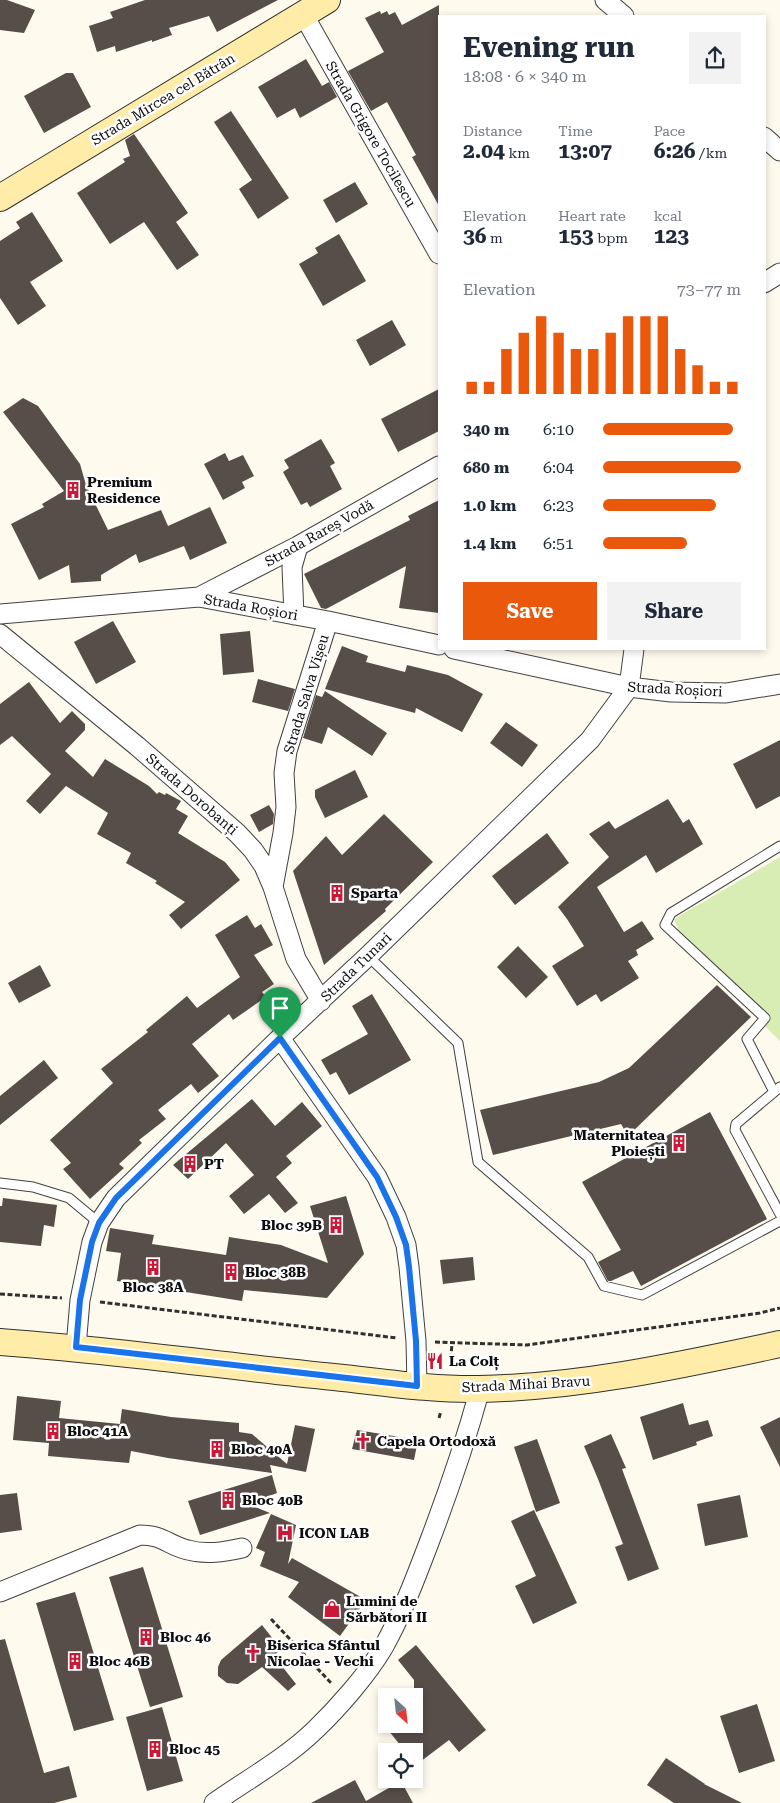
<!DOCTYPE html>
<meta charset="utf-8">
<style>
:root{--surface:#fff;--page:#f2f2f3;--text:#1f2937;--muted:#747a83;--accent:#ea580c}
body{margin:0;font-family:"Roboto Serif",serif;background:var(--page);color:var(--text);height:100vh;display:flex;flex-direction:column;font-size:19px;white-space:nowrap}
*{box-sizing:border-box;margin:0}
p{font-size:16px;color:var(--muted)}
.icon{flex:none;width:28px;height:28px;fill:none;stroke:currentColor;stroke-width:2;stroke-linecap:round;stroke-linejoin:round}
.map{position:relative;flex:1;overflow:hidden}
.drawer{position:absolute;left:438px;top:15px;width:328px;height:635px;display:flex;flex-direction:column;background:var(--surface);border-radius:0px;box-shadow:0 2px 8px #0003}
.drawer>*{flex:none}
.needle{width:32px;rotate:153deg}
.tools{position:absolute;left:378px;top:1688px;display:grid;gap:10px}
.tools a{display:grid;place-items:center;width:45px;height:45px;border-radius:0px;background:var(--surface);box-shadow:0 2px 8px #0003;font-size:25px}
.pin{position:absolute;display:grid;place-items:center;width:42px;height:42px;color:#fff;margin:-51px -21px;border-radius:50% 50% 50% 0;rotate:-45deg;box-shadow:0 0 5px #0007}
.pin .icon{rotate:45deg}
.round{display:grid;place-items:center;flex:none;width:52px;height:52px;border-radius:0px;background:var(--page)}
.summary{display:flex;align-items:center;justify-content:space-between;height:85px;padding:0 25px}
h1{font-size:28px;font-weight:700;line-height:38px}
.figures{display:grid;grid-template-columns:repeat(3,1fr);gap:8px;height:85px;padding:5px 25px}
.figures div{display:grid;align-content:center}
.figures b{font-size:21px;font-weight:700}
.figures small{font-size:14px;font-weight:400}
.figures p{font-size:14px}
.chart{height:140px;padding:10px 25px}
.chart p{display:flex;justify-content:space-between}
.chart svg{width:100%;height:90px;margin-top:5px;stroke:var(--accent);stroke-width:6}
.cta{display:flex;gap:10px;margin-top:auto;padding:10px 25px}
.cta a{flex:1;height:58px;border-radius:0px;background:var(--accent);color:#fff;font-size:20px;font-weight:700;line-height:58px;text-align:center}
.cta a+a{background:var(--page);color:var(--text)}
ul{padding:0 25px;list-style:none;font-size:16px}
li{display:grid;grid-template-columns:80px 60px 1fr;align-items:center;height:38px}
li i{height:12px;border-radius:6px;background:var(--accent)}
.map>svg:first-child{display:block}
.green{fill:#d8edb4}
.building{fill:#574d49}
.lines{fill:none;stroke-linecap:round;stroke-linejoin:round}
.lane-casing{stroke:#414141;stroke-width:11}
.street-casing{stroke:#414141;stroke-width:21}
.secondary-casing{stroke:#303030;stroke-width:28}
.path{stroke:#303030;stroke-width:3;stroke-dasharray:5 2.5;stroke-linecap:butt}
.lane{stroke:#fff;stroke-width:9}
.street{stroke:#fff;stroke-width:19}
.secondary{stroke:#ffeca9;stroke-width:26}
.route-casing{stroke:#fff;stroke-width:10}
.route{stroke:#1a73e8;stroke-width:6}
.labels{text-anchor:middle;dominant-baseline:central;stroke-width:5;stroke-linejoin:round;paint-order:stroke}
.street-label{font-size:14px;fill:#0e0e0e;stroke:#fff}
.poi-label{font-size:14px;font-weight:bold;fill:#0e0e0e;stroke:#fff;text-anchor:start}
</style>
<div class="map">
<svg width="780" height="1803" viewBox="0 0 780 1803">
<rect width="100%" height="100%" fill="#fffaee"/>
<!-- green -->
<path class="green" d="M780,857V1041L685,947L674,919Z"/>
<!-- building -->
<path class="building" d="M0,0H7L35,10L24,33L0,30Z
M145,0H278L217,32L209,16L169,28L172,35L152,42V40L116,52L115,46L97,52L89,26L113,18L110,12Z
M439,5V206L412,157L416,155L387,102L371,111L348,71L384,52L365,18L380,11L381,14L387,11L389,15L395,12L402,25Z
M306,59L322,86L329,82L337,97L300,118L295,108L277,118L258,87Z
M66,73H73L91,107L44,133L24,96Z
M231,111L289,198L258,219L239,189L252,180L214,122Z
M134,134L188,213L176,222L199,255L177,270L144,222L110,244L77,193L125,162L123,159L130,156L125,140Z
M355,182L368,204L336,223L323,200Z
M32,212L63,261L30,282L46,306L18,325L0,298V241L20,228L16,222Z
M339,234L366,281L323,306L299,264L318,253L315,248Z
M392,320L406,345L370,366L356,340Z
M439,389V431L398,452L381,419Z
M23,398L38,406L80,464L86,485L108,530L161,510L168,526L210,507L227,543L190,560L184,546L139,563L136,554L101,575V581L71,583L69,565L39,580L11,524L44,507L42,504L64,491L3,412Z
M321,439L335,463L330,466L342,489L310,507L307,502L301,505L283,472L289,468L284,460Z
M225,453L229,461L243,455L254,476L242,482L245,488L223,500L204,464Z
M439,500V613L399,608L406,566L326,609L321,608L304,574L410,520L408,516Z
M113,621L136,662L96,684L74,642Z
M250,631L254,672L223,675L220,634Z
M342,646L368,656L366,662L405,672L407,665L448,675L483,694L462,732L416,708L415,713L325,689Z
M258,679L295,689L288,711L252,702Z
M29,682L60,723L72,711L85,724V730L65,751L93,777L105,759L149,786L157,794L159,792L165,795L166,793L181,801L176,809L188,816L178,833L225,862L240,880L181,929L169,915L185,902L155,883L157,881L126,863L131,853L97,834L108,813L66,786L40,814L26,801L51,774L12,736L0,745V704Z
M325,691L387,733L372,756L328,727L322,744L303,738L316,695L322,697Z
M506,722L538,745L522,767L490,743Z
M780,740V796L756,809L733,764Z
M355,770L368,797L325,818L315,797V790Z
M668,799L683,823L689,819L703,844L656,873L646,855L597,887L624,932L642,921L654,939L636,950L638,955L628,961L639,978L601,1002L596,994L577,1006L552,966L584,946L567,919L558,907L609,857L589,834L609,821L615,829Z
M269,805L274,814L273,824L259,832L250,815Z
M384,814L433,862L385,909L386,911L324,965L293,871L326,836L342,855Z
M547,833L569,863L515,905L492,876Z
M247,915L255,928L261,924L273,945L254,955L274,984L262,992L266,997L233,1020L229,1014L192,1044L219,1076L198,1093L191,1084L158,1110L166,1119L139,1140L142,1143L119,1164L124,1168L90,1199L63,1169L71,1163L50,1140L113,1083L101,1069L148,1032L146,1030L187,996L197,1008L240,977L215,935Z
M518,946L548,977L526,998L497,967Z
M40,965L51,986L19,1003L8,983Z
M717,985L751,1017L628,1136L621,1124L493,1155L480,1110L599,1082L629,1068Z
M372,994L411,1060L349,1095L336,1072L330,1075L321,1060L368,1034L352,1006Z
M44,1060L58,1078L0,1125V1096Z
M252,1099L275,1126L302,1102L322,1126L286,1156L292,1163L276,1177L298,1203L285,1213L269,1194L244,1214L229,1196L254,1175L226,1143L188,1179L173,1165Z
M710,1112L767,1219L641,1286L633,1271L611,1281H608L598,1262L621,1250L582,1182Z
M346,1196L364,1254L327,1298L244,1290L242,1301L117,1281L121,1253L106,1251L110,1228L154,1235L152,1244L226,1255L229,1237L281,1245L328,1263L310,1206Z
M3,1198L57,1205L54,1227L44,1225L41,1246L0,1242V1206H2Z
M473,1257L475,1280L443,1284L440,1260Z
M17,1396L61,1401L59,1418L120,1424L122,1409L171,1417L239,1423V1432L252,1434L287,1464L295,1425L315,1429L306,1472L270,1465L272,1473L168,1458L131,1451L129,1463L48,1456L49,1443L13,1440Z
M683,1403L689,1425L708,1420L713,1436L696,1442L697,1445L653,1460L640,1417Z
M780,1417V1467L760,1427Z
M357,1430L418,1440L414,1460L352,1449Z
M611,1434L626,1468L622,1469L659,1569L628,1581L615,1547L623,1544L598,1479L584,1446Z
M537,1439L560,1503L536,1512L514,1447Z
M272,1475L277,1493L248,1504L270,1513L200,1535L188,1501Z
M17,1493L22,1530L0,1533V1495Z
M740,1495L748,1537L705,1546L697,1504Z
M534,1510L577,1603L533,1624L515,1586L536,1576L511,1521Z
M271,1514L296,1525L288,1564L292,1558L366,1600L340,1636L288,1597L299,1582L260,1566L265,1552L256,1548Z
M143,1567L183,1697L150,1707L109,1577Z
M75,1592L114,1720L74,1731L36,1603Z
M262,1625L281,1649L274,1656L296,1684L288,1691L262,1667L238,1684L227,1683L218,1676V1667L221,1660Z
M5,1639L44,1773L69,1766L77,1797L54,1803H0V1640Z
M416,1645L486,1730L459,1752L449,1740L416,1765L414,1762V1751H405L384,1725L386,1723L414,1724V1680L398,1660Z
M757,1704L775,1761L739,1773L720,1716Z
M162,1707L183,1781L147,1791L126,1717Z
M666,1758L705,1784H704L742,1803H674L647,1785Z
M355,1780L366,1801L401,1781L413,1803H311Z"/>
<g class="lines">
<!-- lane casing -->
<g class="lane-casing">
<path id="lane" d="M368,956L458,1043L478,1162L588,1257L604,1286L642,1295L780,1221
M780,1087L736,1124L735,1130L780,1214
M774,1092L747,1039L765,1018L665,925L671,913L780,846
M0,1183L33,1187L69,1198L99,1223"/>
</g>
<!-- street casing -->
<g class="street-casing">
<path id="street" d="M605,0L624,16
M303,14L439,254
M764,137L780,151
M764,283L780,273
M199,597L298,546L439,466
M0,614L199,597L328,621L439,645
M294,615L292,567L298,546
M0,634L137,746L237,833L253,850L264,866L273,887L296,959L321,1001
M454,649L629,687L671,692L726,693L780,684
M273,887L283,833L286,807L284,773L287,751L328,621
M280,1038L377,1177L396,1217L406,1245L409,1267L416,1341L417,1386
M76,1347L80,1300L92,1242L99,1223L116,1198L280,1038L368,956L590,740L629,687L634,649
M0,1592L140,1535C164,1535 167,1545 188,1550C206,1555 224,1552 242,1548
M214,1803C248,1779 285,1759 315,1730C338,1708 367,1675 383,1648C402,1614 416,1577 430,1540C449,1490 466,1440 480,1389"/>
</g>
<!-- secondary casing -->
<g class="secondary-casing">
<path id="secondary" d="M0,198L327,0
M0,1342C112,1350 223,1366 334,1377C382,1382 431,1390 480,1389C582,1387 681,1365 780,1344"/>
</g>
<!-- path -->
<path class="path" d="M0,1294L62,1298
M100,1302L397,1338
M435,1342L527,1345L760,1313L780,1308
M450,1366L452,1344
M439,1418L441,1411
M271,1619L332,1684"/>
<!-- lane -->
<use href="#lane" class="lane"/>
<!-- street -->
<use href="#street" class="street"/>
<!-- secondary -->
<use href="#secondary" class="secondary"/>
</g>
<g class="lines">
<!-- route casing -->
<g class="route-casing">
<path id="route" d="M280,1038L377,1177L396,1217L406,1245L409,1267L416,1341L417,1386L76,1347L80,1300L92,1242L99,1223L116,1198Z"/>
</g>
<!-- route -->
<use href="#route" class="route"/>
</g>
<!-- icons -->
<defs>
<g id="building-bare" transform="scale(1.35)"><path d="M-4-6H4V6H1V3H-1V6H-4ZM-2.5-4.3h1.7v1.8h-1.7ZM.8-4.3h1.7v1.8H.8ZM-2.5-1h1.7V.8h-1.7ZM.8-1h1.7V.8H.8Z" fill="#ca1936" stroke="#fff" stroke-width="2.5" paint-order="stroke"/></g>
<g id="restaurant-bare" transform="scale(1.35)"><path d="M-5-6h1v4h1v-4h1v4h1v-4h1v5L-1.5 .5V6h-2V.5L-5-1ZM5-6V6H3V1.5H1.5Q1.5-4 5-6Z" fill="#ca1936" stroke="#fff" stroke-width="2.5" paint-order="stroke"/></g>
<g id="church-bare" transform="scale(1.35)"><path d="M-1.2-6h2.4v3.5h3.3v2.4h-3.3V6h-2.4V-.1h-3.3v-2.4h3.3Z" fill="#ca1936" stroke="#fff" stroke-width="2.5" paint-order="stroke"/></g>
<g id="hospital-bare" transform="scale(1.35)"><path d="M-5-5h3v3.5h4V-5h3V5h-3V1.5h-4V5h-3Z" fill="#ca1936" stroke="#fff" stroke-width="2.5" paint-order="stroke"/></g>
<g id="shop-bare" transform="scale(1.35)"><path d="M-5-2.5h2.3a2.7 3.5 0 0 1 5.4 0H5L5.5 6h-11ZM-1.5-2.5h3a1.5 2.3 0 0 0-3 0Z" fill="#ca1936" stroke="#fff" stroke-width="2.5" paint-order="stroke"/></g>
</defs>
<g fill-rule="evenodd">
<use href="#building-bare" x="73" y="490"/>
<use href="#building-bare" x="337" y="893"/>
<use href="#building-bare" x="679" y="1143"/>
<use href="#building-bare" x="190" y="1164"/>
<use href="#building-bare" x="336" y="1225"/>
<use href="#building-bare" x="153" y="1267"/>
<use href="#building-bare" x="231" y="1272"/>
<use href="#restaurant-bare" x="435" y="1361"/>
<use href="#building-bare" x="53" y="1431"/>
<use href="#church-bare" x="363" y="1441"/>
<use href="#building-bare" x="217" y="1449"/>
<use href="#building-bare" x="228" y="1500"/>
<use href="#hospital-bare" x="285" y="1533"/>
<use href="#shop-bare" x="332" y="1609"/>
<use href="#building-bare" x="146" y="1637"/>
<use href="#church-bare" x="253" y="1653"/>
<use href="#building-bare" x="75" y="1661"/>
<use href="#building-bare" x="155" y="1749"/>
</g>
<g class="labels">
<!-- street labels -->
<g class="street-label">
<text transform="translate(163 99) rotate(-31)">Strada Mircea cel Bătrân</text>
<text transform="translate(371 134) rotate(60)">Strada Grigore Tocilescu</text>
<text transform="translate(319 533) rotate(-29)">Strada Rareș Vodă</text>
<text transform="translate(251 607) rotate(10)">Strada Roșiori</text>
<text transform="translate(675 689) rotate(3)">Strada Roșiori</text>
<text transform="translate(306 694) rotate(-73)">Strada Salva Vișeu</text>
<text transform="translate(192 794) rotate(41)">Strada Dorobanți</text>
<text transform="translate(356 967) rotate(-44)">Strada Tunari</text>
<text transform="translate(526 1384) rotate(-3)">Strada Mihai Bravu</text>
</g>
<!-- poi labels -->
<g class="poi-label">
<text x="87" y="482">Premium<tspan x="87" dy="16">Residence</tspan></text>
<text x="351" y="893">Sparta</text>
<text x="665" y="1135" text-anchor="end">Maternitatea<tspan x="665" dy="16">Ploiești</tspan></text>
<text x="204" y="1164">PT</text>
<text x="322" y="1225" text-anchor="end">Bloc 39B</text>
<text x="245" y="1272">Bloc 38B</text>
<text x="153" y="1287" text-anchor="middle">Bloc 38A</text>
<text x="449" y="1361">La Colț</text>
<text x="67" y="1431">Bloc 41A</text>
<text x="377" y="1441">Capela Ortodoxă</text>
<text x="231" y="1449">Bloc 40A</text>
<text x="242" y="1500">Bloc 40B</text>
<text x="299" y="1533">ICON LAB</text>
<text x="346" y="1601">Lumini de<tspan x="346" dy="16">Sărbători II</tspan></text>
<text x="160" y="1637">Bloc 46</text>
<text x="267" y="1645">Biserica Sfântul<tspan x="267" dy="16">Nicolae - Vechi</tspan></text>
<text x="89" y="1661">Bloc 46B</text>
<text x="169" y="1749">Bloc 45</text>
</g>
</g>
</svg>
<div class="tools">
<a><svg class="needle" viewBox="-14 -14 28 28"><path d="M0-13l5 13h-10z" fill="#e53935"/><path d="M0 13l5-13h-10z" fill="#747a83"/></svg></a>
<a><svg class="icon" aria-label="locate" viewBox="0 0 24 24"><circle cx="12" cy="12" r="6"/><path d="M12 2v4M12 18v4M2 12h4M18 12h4"/></svg></a>
</div>
<div class="pin" style="left:280px;top:1038px;background:#1e9e55"><svg class="icon" aria-label="arrive" viewBox="0 0 24 24"><path d="M6 21V4h12l-3 4 3 4H6"/></svg></div>
<section class="drawer">
<div class="summary"><div><h1>Evening run</h1><p>18:08 · 6 × 340 m</p></div><a class="round"><svg class="icon" aria-label="share" viewBox="0 0 24 24"><path d="M12 15V3M7 8l5-5 5 5M5 13v7h14v-7"/></svg></a></div>
<div class="figures">
<div><p>Distance</p><b>2.04<small> km</small></b></div>
<div><p>Time</p><b>13:07</b></div>
<div><p>Pace</p><b>6:26<small> /km</small></b></div>
</div>
<div class="figures">
<div><p>Elevation</p><b>36<small> m</small></b></div>
<div><p>Heart rate</p><b>153<small> bpm</small></b></div>
<div><p>kcal</p><b>123</b></div>
</div>
<div class="chart"><p><span>Elevation</span>73–77 m</p>
<svg viewBox="0 0 160 44" preserveAspectRatio="none"><path d="M5 44V38M15 44V38M25 44V22M35 44V14M45 44V6M55 44V14M65 44V22M75 44V22M85 44V14M95 44V6M105 44V6M115 44V6M125 44V22M135 44V30M145 44V38M155 44V38"/></svg>
</div>
<ul>
<li><b>340 m</b>6:10<i style="width:94%"></i></li>
<li><b>680 m</b>6:04<i style="width:100%"></i></li>
<li><b>1.0 km</b>6:23<i style="width:82%"></i></li>
<li><b>1.4 km</b>6:51<i style="width:61%"></i></li>
</ul>
<div class="cta"><a>Save</a><a>Share</a></div>
</section>
</div>
